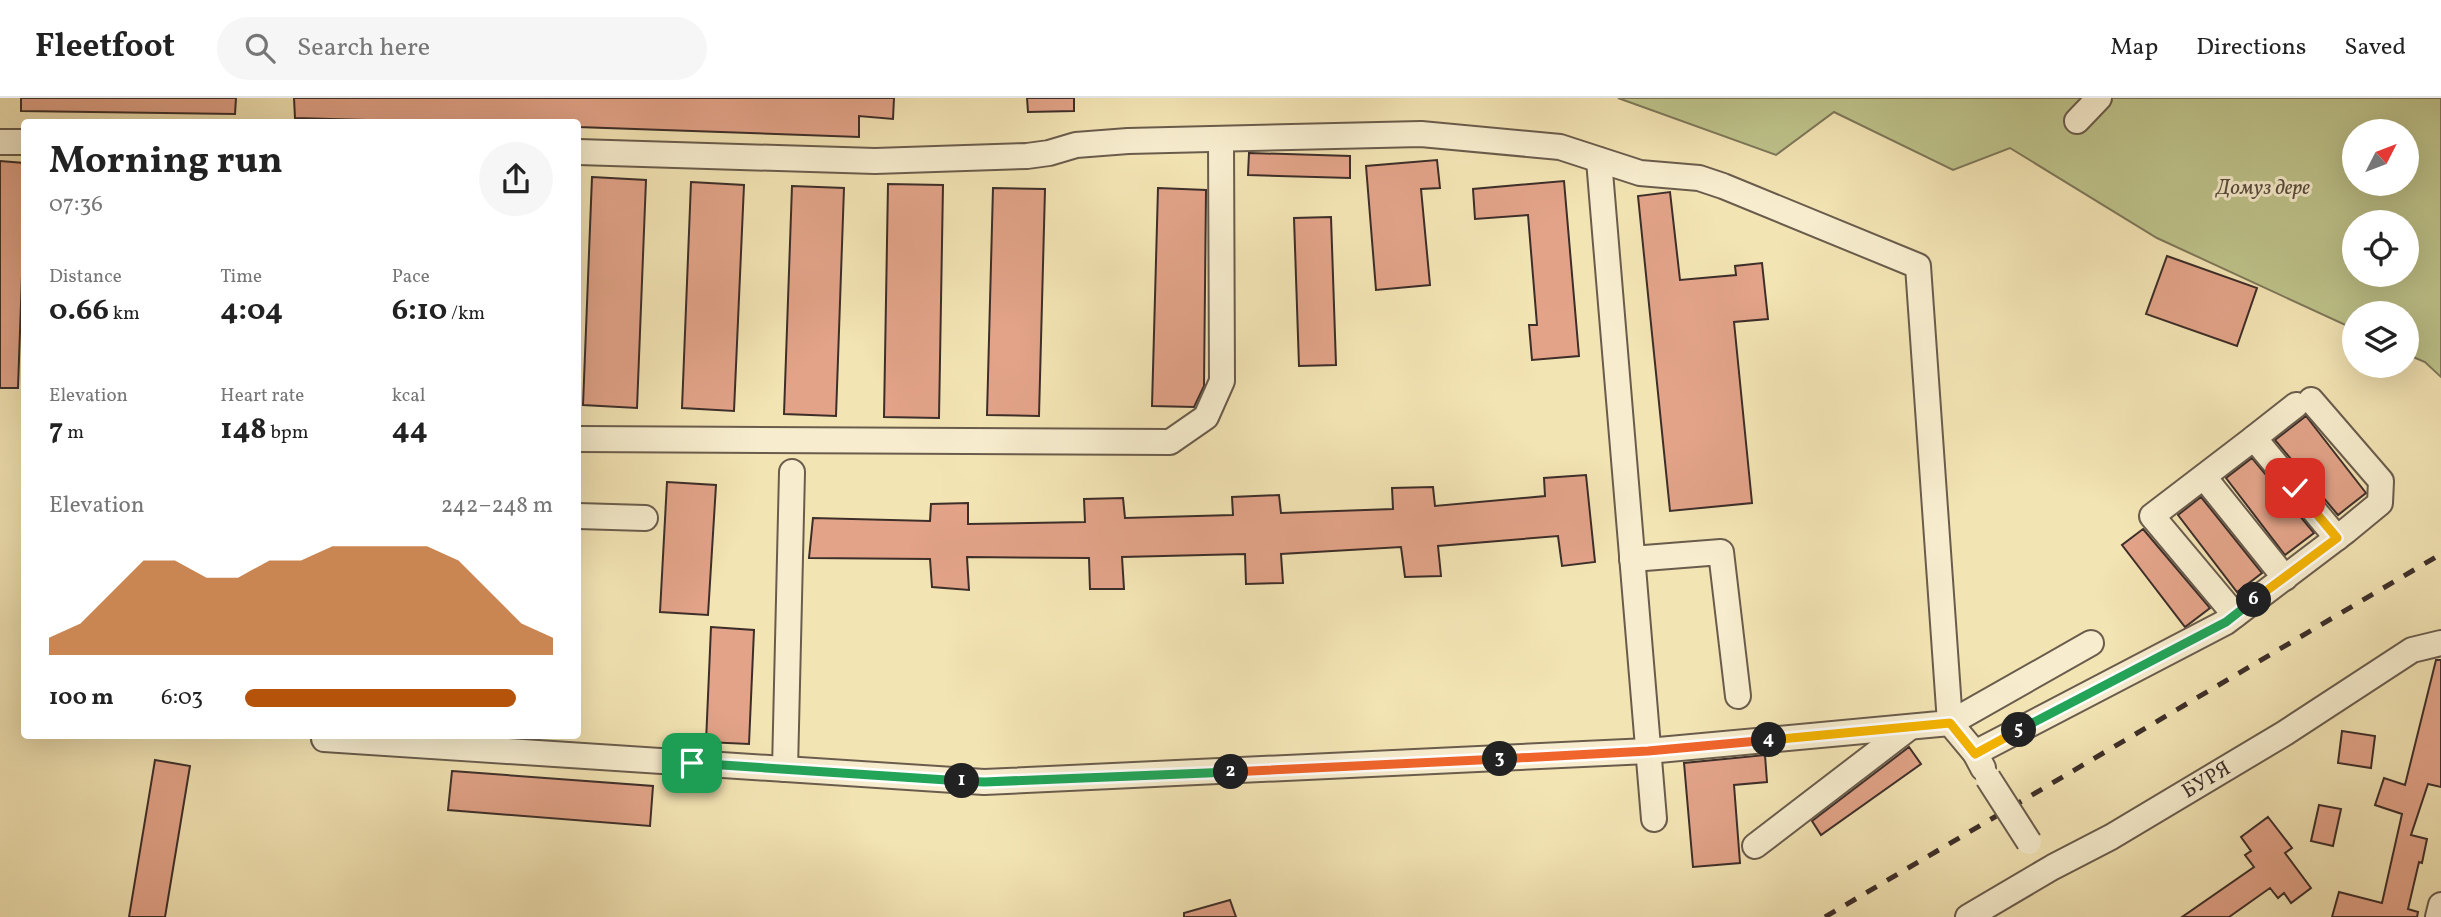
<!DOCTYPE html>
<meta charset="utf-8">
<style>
:root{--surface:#fff;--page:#f6f6f6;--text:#222;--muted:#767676;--line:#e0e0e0;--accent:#b45309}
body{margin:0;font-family:Vollkorn,serif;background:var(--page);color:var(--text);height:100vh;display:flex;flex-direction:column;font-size:26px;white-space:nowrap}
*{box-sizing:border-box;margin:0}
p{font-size:23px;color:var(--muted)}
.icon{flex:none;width:38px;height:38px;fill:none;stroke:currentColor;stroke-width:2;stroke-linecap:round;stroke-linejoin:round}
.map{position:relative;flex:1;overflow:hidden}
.drawer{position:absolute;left:21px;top:21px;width:560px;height:620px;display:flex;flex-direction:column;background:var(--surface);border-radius:7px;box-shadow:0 7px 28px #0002}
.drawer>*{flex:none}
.needle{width:46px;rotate:48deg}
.fabs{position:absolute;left:2342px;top:21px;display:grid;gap:14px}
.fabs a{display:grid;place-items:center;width:77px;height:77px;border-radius:50%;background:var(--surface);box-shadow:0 7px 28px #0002;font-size:35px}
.pin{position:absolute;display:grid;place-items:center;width:60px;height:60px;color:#fff;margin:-30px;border-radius:14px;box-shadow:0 4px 10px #0006}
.km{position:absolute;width:35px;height:35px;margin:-18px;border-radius:50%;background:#222;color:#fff;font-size:19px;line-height:35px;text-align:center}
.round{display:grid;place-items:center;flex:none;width:74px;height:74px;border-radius:37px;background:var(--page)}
.overview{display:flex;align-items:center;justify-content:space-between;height:119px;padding:0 28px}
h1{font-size:38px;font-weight:700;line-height:52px}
.metrics{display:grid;grid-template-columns:repeat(3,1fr);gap:10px;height:119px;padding:7px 28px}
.metrics div{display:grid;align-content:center}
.metrics b{font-size:30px;font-weight:700}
.metrics small{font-size:19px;font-weight:400}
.metrics p{font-size:19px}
.chart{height:196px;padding:14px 28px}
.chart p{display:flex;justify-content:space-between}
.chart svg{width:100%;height:126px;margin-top:7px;fill:var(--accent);opacity:.7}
ul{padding:0 28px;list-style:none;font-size:23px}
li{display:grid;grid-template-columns:112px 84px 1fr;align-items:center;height:52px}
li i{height:18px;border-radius:9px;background:var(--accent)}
header{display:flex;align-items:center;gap:42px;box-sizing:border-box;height:98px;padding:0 35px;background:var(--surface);border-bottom:2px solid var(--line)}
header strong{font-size:33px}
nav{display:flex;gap:38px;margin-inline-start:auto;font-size:24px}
.search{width:490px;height:63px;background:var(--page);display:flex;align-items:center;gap:18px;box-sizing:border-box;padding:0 24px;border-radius:38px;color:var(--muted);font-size:26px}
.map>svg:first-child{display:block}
.green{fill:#bec38b;stroke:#7e785a;stroke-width:2;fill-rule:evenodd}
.building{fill:#e2a388;stroke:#3d2e29;stroke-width:2}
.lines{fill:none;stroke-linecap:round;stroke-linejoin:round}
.minor-casing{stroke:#6a5c4c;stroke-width:28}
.minor{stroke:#f7edce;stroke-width:24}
.rail{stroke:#3d2e29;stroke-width:5;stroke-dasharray:12 12;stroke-linecap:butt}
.minor-bridge-casing{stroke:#6a5c4c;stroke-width:28;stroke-linecap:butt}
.minor-bridge{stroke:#f7edce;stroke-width:24}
.split-1-casing{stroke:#fff;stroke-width:14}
.split-2-casing{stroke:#fff;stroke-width:14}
.split-3-casing{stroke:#fff;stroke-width:14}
.split-4-casing{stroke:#fff;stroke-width:14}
.split-5-casing{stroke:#fff;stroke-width:14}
.split-6-casing{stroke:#fff;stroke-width:14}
.split-7-casing{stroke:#fff;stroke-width:14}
.split-1{stroke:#22a559;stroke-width:9}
.split-2{stroke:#22a559;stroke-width:9}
.split-3{stroke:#f0652b;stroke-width:9}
.split-4{stroke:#f0652b;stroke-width:9}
.split-5{stroke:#f5b400;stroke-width:9}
.split-6{stroke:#22a559;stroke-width:9}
.split-7{stroke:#f5b400;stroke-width:9}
.labels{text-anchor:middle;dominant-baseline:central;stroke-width:6;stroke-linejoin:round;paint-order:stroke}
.park-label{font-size:21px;font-style:italic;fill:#574c3d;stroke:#f7edce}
.street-label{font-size:21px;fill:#3d2e29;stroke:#f7edce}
</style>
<header>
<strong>Fleetfoot</strong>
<div class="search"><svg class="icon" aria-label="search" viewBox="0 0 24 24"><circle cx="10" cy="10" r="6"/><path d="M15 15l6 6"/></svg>Search here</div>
<nav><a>Map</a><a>Directions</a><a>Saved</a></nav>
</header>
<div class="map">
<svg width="2441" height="819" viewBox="0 0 2441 819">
<rect width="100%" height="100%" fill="#f3e4b4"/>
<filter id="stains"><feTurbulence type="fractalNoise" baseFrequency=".00286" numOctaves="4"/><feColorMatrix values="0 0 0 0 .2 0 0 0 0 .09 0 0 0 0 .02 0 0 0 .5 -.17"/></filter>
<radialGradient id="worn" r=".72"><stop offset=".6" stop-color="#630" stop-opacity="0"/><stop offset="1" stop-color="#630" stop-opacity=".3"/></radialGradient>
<!-- green -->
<path class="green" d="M1618,0H2441V279L2425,264L2406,256V215H2354V231L2157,140L2010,50L1953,72L1834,14L1776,57ZM2354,33H2406V86H2354ZM2354,124H2406V177H2354Z"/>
<!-- building -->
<path class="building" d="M21,0H236L235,16L21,13Z
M294,0H894L893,21L859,18V39L578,29V24H437L295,20Z
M1027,0H1074V13L1028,14Z
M1249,55L1350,58V80L1248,77Z
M1437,62L1440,90L1421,91L1430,187L1376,192L1366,68Z
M0,63L24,65V121L18,290H0Z
M592,79L646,82L637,310L583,307Z
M1564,83L1579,258L1532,262L1529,227H1537L1528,117L1475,121L1473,91Z
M691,84L744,87L734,313L682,310Z
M888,86L943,87L939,320L884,319Z
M792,88L844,90L836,318L784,316Z
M993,90L1045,91L1039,318L987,317Z
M1158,90L1206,92L1204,288L1194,309L1152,308Z
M1670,94L1680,182L1736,177L1735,168L1762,165L1768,221L1734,224L1752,405L1670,413L1638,98Z
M1331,119L1336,267L1299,268L1294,120Z
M2167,158L2257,190L2237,248L2146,216Z
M2306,318L2366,395L2338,417L2275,342Z
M2252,360L2314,435L2285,457L2226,380Z
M1586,377L1595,464L1562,468L1558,438L1438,448L1441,478L1405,479L1401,449L1281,456L1283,485L1246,486L1245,456L1122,459L1124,491H1090L1089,460L967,459L969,492L932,489L930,461L809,460L813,420L930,423L931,406L968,405V426L1085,424L1084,401L1123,400L1125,420L1233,417L1232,399L1279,397L1281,415L1393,411L1392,390L1433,389L1435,408L1545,398L1544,380Z
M667,384L716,387L708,517L660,514Z
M2201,399L2262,475L2237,494L2178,417Z
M2143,431L2210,510L2185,529L2122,447Z
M711,529L754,532L749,646L706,644Z
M2436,562H2441V689L2428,686L2411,737L2427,741L2422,765L2419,764L2408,811L2418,814L2417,819H2332L2339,794L2382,805L2402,716L2375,707L2384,680L2405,687Z
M2342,633L2375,638L2371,670L2338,665Z
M1909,649L1921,666L1821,737L1812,723Z
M1765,657L1767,684L1734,687L1740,765L1693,769L1684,665Z
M155,662L190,668L165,819H129Z
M452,673L653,688L650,728L448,712Z
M2319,707L2341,711L2333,748L2311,743Z
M2268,719L2292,750L2285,755L2311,790L2291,805L2284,795L2278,800L2270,790L2229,819H2182L2254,769L2245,757L2251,753L2241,739Z
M1230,802L1236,819H1184V815Z"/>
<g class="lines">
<!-- minor casing -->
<g class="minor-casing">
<g id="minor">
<path d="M2077,23L2099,0"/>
<path d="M0,44H24"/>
<path d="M1599,62L1654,721"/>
<path d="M2254,340L2296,307"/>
<path d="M578,341L1170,344L1206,319L1222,283L1221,42"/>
<path d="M2204,379L2285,480"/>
<path d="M578,418L645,420"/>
<path d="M1632,461L1721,454L1738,598"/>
<path d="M2235,517L2152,418L2254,340L2337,440"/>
<path d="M324,641L984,684L1648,653L1950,625L1918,168L1723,88L1699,80L1640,75L1560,49L1421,36L1128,43L1076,47L1049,55L1027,58L875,63L578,54"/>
<path d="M1975,655L2226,524L2346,433L2380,405L2381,383L2311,302"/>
<path d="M1983,670L1975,655L1950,625L2091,545"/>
<path d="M785,671L792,374"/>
<path d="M1755,748L1909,630"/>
<path id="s1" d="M1968,819L2053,769L2111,739L2285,635L2412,552L2441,545"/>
<path d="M2438,819L2441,807"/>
</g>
</g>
<!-- minor -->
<use href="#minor" class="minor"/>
<!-- rail -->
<path class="rail" d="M1825,819L2441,456"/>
<!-- minor-bridge casing -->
<g class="minor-bridge-casing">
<path id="minor-bridge" d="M1988,680L2029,744"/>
</g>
<!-- minor-bridge -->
<use href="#minor-bridge" class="minor-bridge"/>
</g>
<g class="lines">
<!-- split-1 casing -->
<g class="split-1-casing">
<path id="split-1" d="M692,665L962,683"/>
</g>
<!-- split-2 casing -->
<g class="split-2-casing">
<path id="split-2" d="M962,683L984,684L1231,674"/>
</g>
<!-- split-3 casing -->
<g class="split-3-casing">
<path id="split-3" d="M1231,674L1500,661"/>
</g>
<!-- split-4 casing -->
<g class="split-4-casing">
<path id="split-4" d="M1500,661L1648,653L1769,642"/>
</g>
<!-- split-5 casing -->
<g class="split-5-casing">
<path id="split-5" d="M1769,642L1950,625L1975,656L2019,632"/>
</g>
<!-- split-6 casing -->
<g class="split-6-casing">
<path id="split-6" d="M2019,632L2226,524L2254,502"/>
</g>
<!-- split-7 casing -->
<g class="split-7-casing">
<path id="split-7" d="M2254,502L2337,440L2295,390"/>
</g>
<!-- split-1 -->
<use href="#split-1" class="split-1"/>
<!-- split-2 -->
<use href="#split-2" class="split-2"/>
<!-- split-3 -->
<use href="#split-3" class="split-3"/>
<!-- split-4 -->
<use href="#split-4" class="split-4"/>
<!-- split-5 -->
<use href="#split-5" class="split-5"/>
<!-- split-6 -->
<use href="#split-6" class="split-6"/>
<!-- split-7 -->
<use href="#split-7" class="split-7"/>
</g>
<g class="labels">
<!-- park labels -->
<g class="park-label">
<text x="2263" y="90">Домуз дере</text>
</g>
<!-- street labels -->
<g class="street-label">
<text stroke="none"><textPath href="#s1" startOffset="275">БУРЯ</textPath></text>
</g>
</g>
<rect width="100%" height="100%" filter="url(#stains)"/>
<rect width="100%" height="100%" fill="url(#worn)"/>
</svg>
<div class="fabs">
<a><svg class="needle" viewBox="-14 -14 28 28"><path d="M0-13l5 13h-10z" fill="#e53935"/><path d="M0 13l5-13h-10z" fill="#767676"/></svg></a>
<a><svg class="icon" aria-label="locate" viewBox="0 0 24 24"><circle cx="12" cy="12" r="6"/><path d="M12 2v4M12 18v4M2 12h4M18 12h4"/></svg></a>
<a><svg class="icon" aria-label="layers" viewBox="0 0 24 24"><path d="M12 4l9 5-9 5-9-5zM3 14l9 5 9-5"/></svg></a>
</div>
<div class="pin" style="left:692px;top:665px;background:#1e9e55"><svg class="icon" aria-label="arrive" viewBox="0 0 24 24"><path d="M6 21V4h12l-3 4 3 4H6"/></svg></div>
<div class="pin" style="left:2295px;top:390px;background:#d93025"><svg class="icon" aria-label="check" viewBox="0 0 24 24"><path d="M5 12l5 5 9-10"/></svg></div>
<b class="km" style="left:962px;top:683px">1</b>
<b class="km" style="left:1231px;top:674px">2</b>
<b class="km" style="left:1500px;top:661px">3</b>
<b class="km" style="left:1769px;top:642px">4</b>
<b class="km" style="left:2019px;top:632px">5</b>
<b class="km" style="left:2254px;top:502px">6</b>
<section class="drawer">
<div class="overview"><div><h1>Morning run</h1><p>07:36</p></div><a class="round"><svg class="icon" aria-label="share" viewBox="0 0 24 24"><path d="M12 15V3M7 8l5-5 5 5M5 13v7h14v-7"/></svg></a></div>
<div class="metrics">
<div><p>Distance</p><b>0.66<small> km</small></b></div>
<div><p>Time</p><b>4:04</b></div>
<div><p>Pace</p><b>6:10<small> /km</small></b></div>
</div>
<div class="metrics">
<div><p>Elevation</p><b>7<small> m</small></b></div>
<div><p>Heart rate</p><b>148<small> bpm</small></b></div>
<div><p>kcal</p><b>44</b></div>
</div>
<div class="chart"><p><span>Elevation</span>242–248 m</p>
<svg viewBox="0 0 160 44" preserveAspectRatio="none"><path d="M0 44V38L10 33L20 22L30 11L40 11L50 17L60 17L70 11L80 11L90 6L100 6L110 6L120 6L130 11L140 22L150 33L160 38V44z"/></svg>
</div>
<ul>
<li><b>100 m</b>6:03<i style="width:88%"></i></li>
</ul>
</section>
</div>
